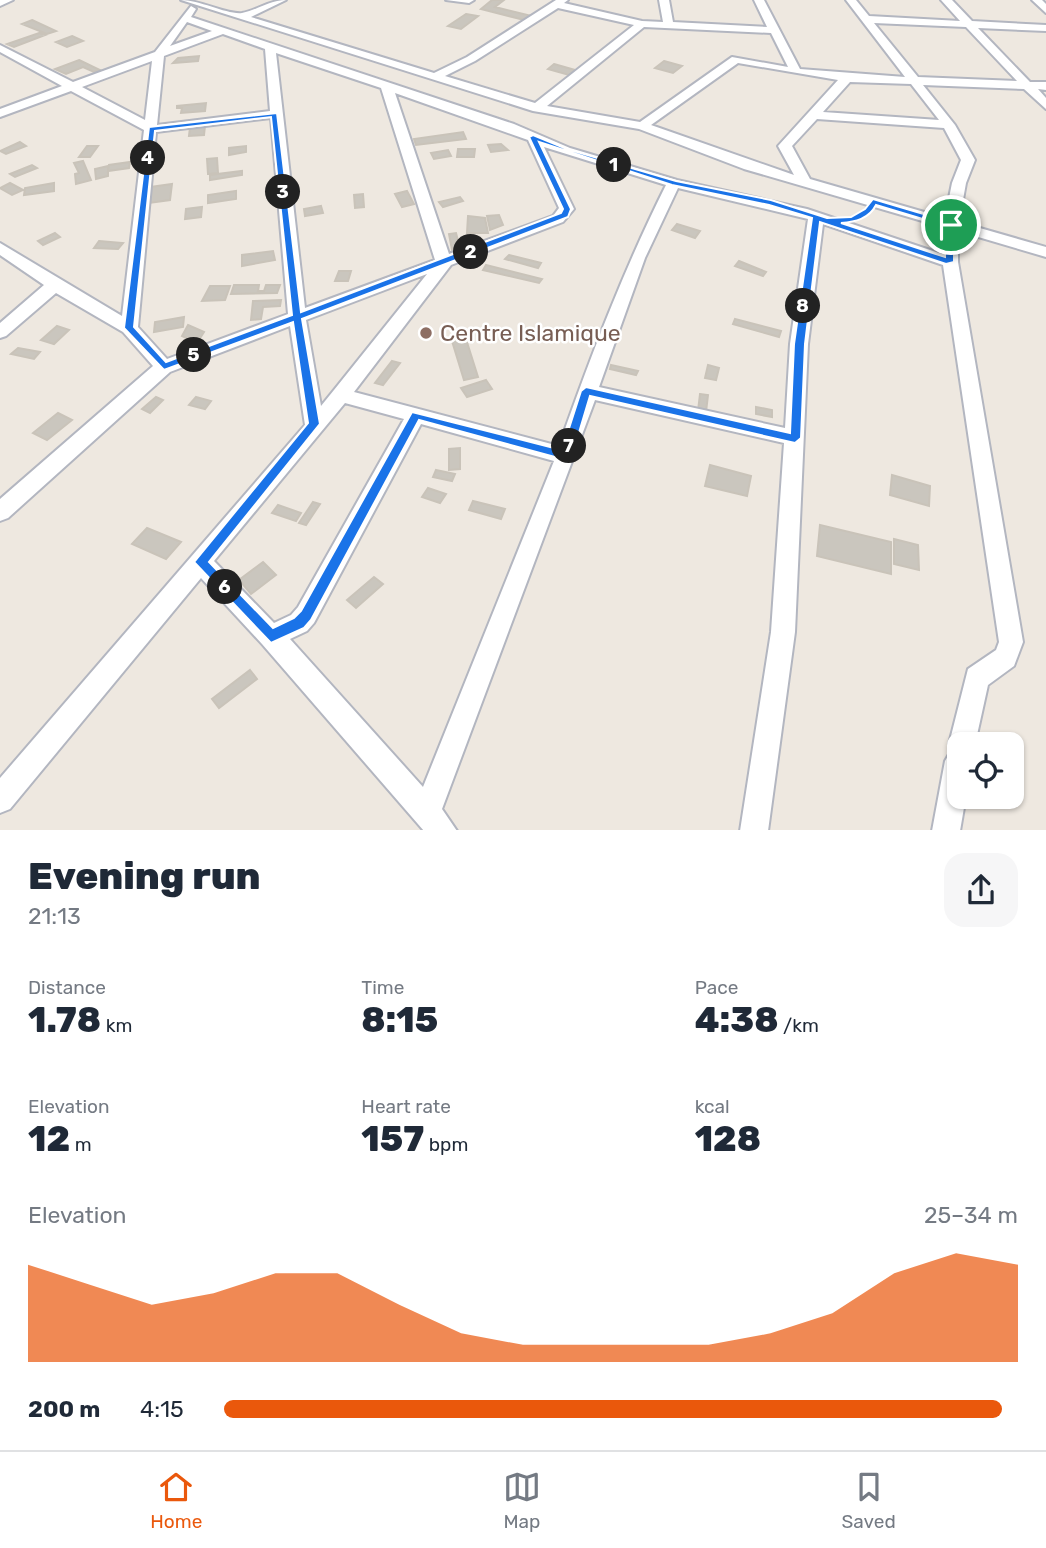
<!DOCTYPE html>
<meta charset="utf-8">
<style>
:root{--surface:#fff;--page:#f6f6f7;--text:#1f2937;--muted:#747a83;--line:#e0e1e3;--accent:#ea580c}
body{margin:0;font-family:Rubik,sans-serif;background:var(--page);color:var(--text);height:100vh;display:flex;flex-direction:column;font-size:26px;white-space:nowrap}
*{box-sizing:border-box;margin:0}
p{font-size:23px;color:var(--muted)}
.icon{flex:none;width:38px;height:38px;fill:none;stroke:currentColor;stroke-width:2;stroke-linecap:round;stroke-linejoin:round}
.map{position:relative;height:830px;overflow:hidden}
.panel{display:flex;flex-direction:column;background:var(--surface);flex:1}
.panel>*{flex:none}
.tools{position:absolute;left:947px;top:732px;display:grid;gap:14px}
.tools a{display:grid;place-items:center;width:77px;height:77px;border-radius:14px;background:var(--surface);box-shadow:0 2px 5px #0004;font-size:35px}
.pin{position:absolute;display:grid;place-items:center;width:60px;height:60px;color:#fff;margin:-30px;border:4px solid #fff;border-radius:50%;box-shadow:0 2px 7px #0007}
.km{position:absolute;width:35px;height:35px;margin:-18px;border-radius:50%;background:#222;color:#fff;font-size:19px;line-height:35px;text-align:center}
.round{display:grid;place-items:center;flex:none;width:74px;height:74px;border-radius:21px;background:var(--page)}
.overview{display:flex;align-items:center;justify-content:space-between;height:119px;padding:0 28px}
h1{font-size:38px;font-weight:800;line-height:52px}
.metrics{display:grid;grid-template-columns:repeat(3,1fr);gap:10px;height:119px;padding:7px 28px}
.metrics div{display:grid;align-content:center}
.metrics b{font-size:35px;font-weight:800}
.metrics small{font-size:19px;font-weight:400}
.metrics p{font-size:19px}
.chart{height:196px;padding:14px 28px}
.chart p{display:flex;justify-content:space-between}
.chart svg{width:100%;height:126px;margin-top:7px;fill:var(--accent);opacity:.7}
ul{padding:0 28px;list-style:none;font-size:23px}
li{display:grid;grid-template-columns:112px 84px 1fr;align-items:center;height:52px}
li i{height:18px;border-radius:9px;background:var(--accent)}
.dock{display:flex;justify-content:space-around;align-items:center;height:98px;border-top:2px solid var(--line);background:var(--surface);font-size:19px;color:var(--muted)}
.dock a{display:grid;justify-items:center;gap:4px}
.dock .on{color:var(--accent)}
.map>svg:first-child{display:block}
.building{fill:#cac6be;stroke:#c9c3b9;stroke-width:2}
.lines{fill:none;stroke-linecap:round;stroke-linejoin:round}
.street-casing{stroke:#b3b6c0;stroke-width:4}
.street{fill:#fff;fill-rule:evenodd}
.route{fill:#1a73e8;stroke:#fff;stroke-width:2;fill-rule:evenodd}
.education-dot{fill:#8d6e63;stroke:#fff;stroke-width:2.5}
.labels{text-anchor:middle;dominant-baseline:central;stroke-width:5;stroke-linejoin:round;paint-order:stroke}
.education-label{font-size:23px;fill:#785e54;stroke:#fff;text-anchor:start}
</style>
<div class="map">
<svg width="1046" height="831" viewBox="0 0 1046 831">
<rect width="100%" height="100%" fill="#eee8e0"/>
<!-- building -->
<path class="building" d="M492,0H504L495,7L536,17L528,21L481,9Z
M466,14L478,16L461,29L448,26Z
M32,20L56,31L47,34L22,24Z
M39,33L45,35L14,47L7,44Z
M72,36L83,41L67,47L56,42Z
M199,56L198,61L173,63L178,58Z
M79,60L100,70L94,72L83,67L66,74L55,69Z
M664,61L682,66L673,73L655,68Z
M554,64L575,70L569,75L548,69Z
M206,103L205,111L181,113L182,108H177V106Z
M205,126L204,135L189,136L190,127Z
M463,132L466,139L416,145L414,139Z
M20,142L26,146L6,154L0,151Z
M501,144L508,150L491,152L488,145Z
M87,146H98L90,157H79Z
M246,146V152L229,155V148Z
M458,149H475L474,157H457Z
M448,150L451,156L434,159L431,153Z
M217,158L218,173L208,174L207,159Z
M83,161L91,180L76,184L75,174L79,173L74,163Z
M130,162L129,168L108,171L109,165Z
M32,165L37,168L15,177L10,174Z
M108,166V176L96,179L95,169Z
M242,171V175L210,180V175Z
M10,183L23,190L12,195L0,188Z
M54,183V191L24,195L25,188Z
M172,184L170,200L148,203L151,187Z
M236,191V199L208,203V195Z
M407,191L414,204L402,207L395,194Z
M363,194L364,207L355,208L354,195Z
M460,197L463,201L443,207L439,202Z
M321,206L323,213L305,216L304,209Z
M202,207L201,217L185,219L186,209Z
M499,215L503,225L490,230L487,216Z
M468,216L485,218L488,233H467Z
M677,224L700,231L695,238L672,230Z
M55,233L60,237L43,245L38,241Z
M456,233L460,249L452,250L449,234Z
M99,241L123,243L118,249L94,248Z
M273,251L275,260L242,266V255Z
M509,255L541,263L538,268L505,259Z
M739,261L766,272L763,276L735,266Z
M486,265L542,279L539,283L483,270Z
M339,271H351L348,281H335Z
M234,285H259L258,291H264L266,285H280L277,293L231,294Z
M210,286H230L225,300L202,301Z
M281,300L280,306L263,307L261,319L251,320L253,301Z
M184,317L183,327L154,332L155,322Z
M735,319L781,331L779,337L733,324Z
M188,325L204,332L197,343L182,336Z
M57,326L69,330L54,344L41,340Z
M466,339L478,377L464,380L452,341Z
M18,348L40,352L34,359L11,354Z
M392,361L400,363L383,385L375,383Z
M611,365L638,371L636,375L610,369Z
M708,365L719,368L716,380L705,378Z
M486,380L492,389L467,397L461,388Z
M700,394L708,395L706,412L698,411Z
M156,397L163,400L150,413L142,409Z
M196,397L211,401L205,409L189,405Z
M756,407L772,410V417L756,414Z
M58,413L72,420L47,440L33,433Z
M460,448V469L449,470V449Z
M710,465L751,476L747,496L705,486Z
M436,470L455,474L452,481L433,477Z
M892,475L930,486L929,506L890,495Z
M428,488L446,494L440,503L422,497Z
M473,501L505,509L501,519L469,510Z
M313,502L320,504L306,525L299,523Z
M278,505L301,513L296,521L272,513Z
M820,525L891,542V574L817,556Z
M147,528L181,542L166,559L132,544Z
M894,539L918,545L919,570L894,564Z
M263,562L276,575L251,594L239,580Z
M374,577L383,584L356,608L347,600Z
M250,670L257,679L219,708L212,699Z"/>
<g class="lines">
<!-- street casing -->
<g class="street-casing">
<path id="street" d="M0,0H13L0,6Z
M181,0C200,0 228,15 242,13C258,10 269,0 286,0L251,17L434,73L467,57L556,0H568L564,3L642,21L663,22L659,0H669L673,22L767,27L754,0H764L800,69L905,77L846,0H856L869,16L960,21L941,0H952L972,21L1046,25V31L978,28L1030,82H1046V90L1038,89L1046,98V109L1024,89L923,85L955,125L975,160L966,183L959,222L1046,247V257L958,231V262L1023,642L1014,666L988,685L975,744H959V796H966L960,831H932L945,761L951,751L949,744L968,669L996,650L999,642L943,265L823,224L808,344L795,632L768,831H740L771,632L784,443L595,400L442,809L457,831H424L262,644L201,578L10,809L0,813V778L305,425L290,326L170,372L8,518L0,521V499L153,366L123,332L56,293L6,336L0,338V323L44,285L0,255V243L122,316L144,130L71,91L0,117V109L62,86L0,52V45L73,82L155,52L191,6L196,9L191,17L514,124L570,148L677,180L807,209L942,254L943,227L744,169L639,129L533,111ZM558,8L634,25L535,103L445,76L475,61ZM187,22L212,31L170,46ZM874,23L966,27L1017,81L918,77ZM644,27L771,33L788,67L732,57L640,122L547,106ZM223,34L265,49L270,111L157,125L164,56ZM276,53L381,88L435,260L305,308ZM152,61L145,120L82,87ZM738,63L838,80L778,146L794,175L651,125ZM850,82L911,84L939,120L823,112ZM395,93L528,140L559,208L553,216L449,254ZM271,118L288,314L167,359L138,327L156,132ZM817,119L944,128L961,160L952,183L945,218L810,179L792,146ZM544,147L666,185C623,271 590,358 559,446L354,392L451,265L563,222L574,209ZM678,188L808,219L790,344L785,428L599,387L645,258ZM427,274L334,390L321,406L306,320ZM345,403L404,419L298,607L291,615L274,623L214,561ZM421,424L554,461L423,787L290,639L307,631L314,623Z
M446,0H474L469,3Z
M1032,0H1042L1046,4V13Z"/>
</g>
<!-- street -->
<use href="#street" class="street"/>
</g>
<!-- route -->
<path class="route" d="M277,113L301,312L561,213L563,209L529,137L533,135L567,149L676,181L771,200L827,218L851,217L865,209L873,199L954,223V262L946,264L820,222L805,344L801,438L795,443L590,396L572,456L566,460L419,420L311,620L304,628L271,643L194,562L308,423L293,322L164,370L124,328L149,127ZM271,117L292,315L166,362L134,327L155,131ZM539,142L672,185L769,205L812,218L794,344L790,433L586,387L581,391L562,450L412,412L301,611L294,618L273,628L209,562L320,424L302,319L568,217L571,209ZM876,205L946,226L945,257L841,223C855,222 869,219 876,205Z"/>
<!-- markers -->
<circle class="education-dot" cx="426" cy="333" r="7"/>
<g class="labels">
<!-- education labels -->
<g class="education-label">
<text x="440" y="333">Centre Islamique</text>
</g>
</g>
</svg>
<div class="tools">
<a><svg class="icon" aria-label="locate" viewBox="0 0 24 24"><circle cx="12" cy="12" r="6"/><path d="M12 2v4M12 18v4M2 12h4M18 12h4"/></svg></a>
</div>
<div class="pin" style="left:951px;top:225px;background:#1e9e55"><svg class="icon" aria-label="arrive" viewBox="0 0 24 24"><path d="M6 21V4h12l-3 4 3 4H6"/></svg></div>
<b class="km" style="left:614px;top:165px">1</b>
<b class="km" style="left:471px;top:252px">2</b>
<b class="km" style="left:283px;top:192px">3</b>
<b class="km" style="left:148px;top:158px">4</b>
<b class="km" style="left:194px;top:355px">5</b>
<b class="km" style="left:225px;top:587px">6</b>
<b class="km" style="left:569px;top:446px">7</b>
<b class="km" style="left:803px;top:306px">8</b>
</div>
<section class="panel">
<div class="overview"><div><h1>Evening run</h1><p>21:13</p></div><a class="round"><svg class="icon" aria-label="share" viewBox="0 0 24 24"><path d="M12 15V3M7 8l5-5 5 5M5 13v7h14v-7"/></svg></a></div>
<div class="metrics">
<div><p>Distance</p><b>1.78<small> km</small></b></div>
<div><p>Time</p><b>8:15</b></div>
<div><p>Pace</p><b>4:38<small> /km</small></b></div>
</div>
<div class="metrics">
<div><p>Elevation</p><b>12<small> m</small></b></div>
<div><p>Heart rate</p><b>157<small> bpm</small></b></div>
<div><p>kcal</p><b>128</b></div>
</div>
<div class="chart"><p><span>Elevation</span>25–34 m</p>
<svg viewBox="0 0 160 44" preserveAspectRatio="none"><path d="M0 44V10L10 17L20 24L30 20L40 13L50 13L60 24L70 34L80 38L90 38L100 38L110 38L120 34L130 27L140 13L150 6L160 10V44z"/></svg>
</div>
<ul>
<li><b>200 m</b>4:15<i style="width:98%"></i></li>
</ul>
</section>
<nav class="dock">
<a class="on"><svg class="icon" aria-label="home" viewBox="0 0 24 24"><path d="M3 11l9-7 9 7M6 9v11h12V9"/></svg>Home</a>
<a><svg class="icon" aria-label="map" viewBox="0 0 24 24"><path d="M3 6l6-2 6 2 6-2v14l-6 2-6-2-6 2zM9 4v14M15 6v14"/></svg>Map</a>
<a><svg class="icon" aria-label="saved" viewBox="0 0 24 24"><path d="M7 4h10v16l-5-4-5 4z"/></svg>Saved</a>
</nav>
